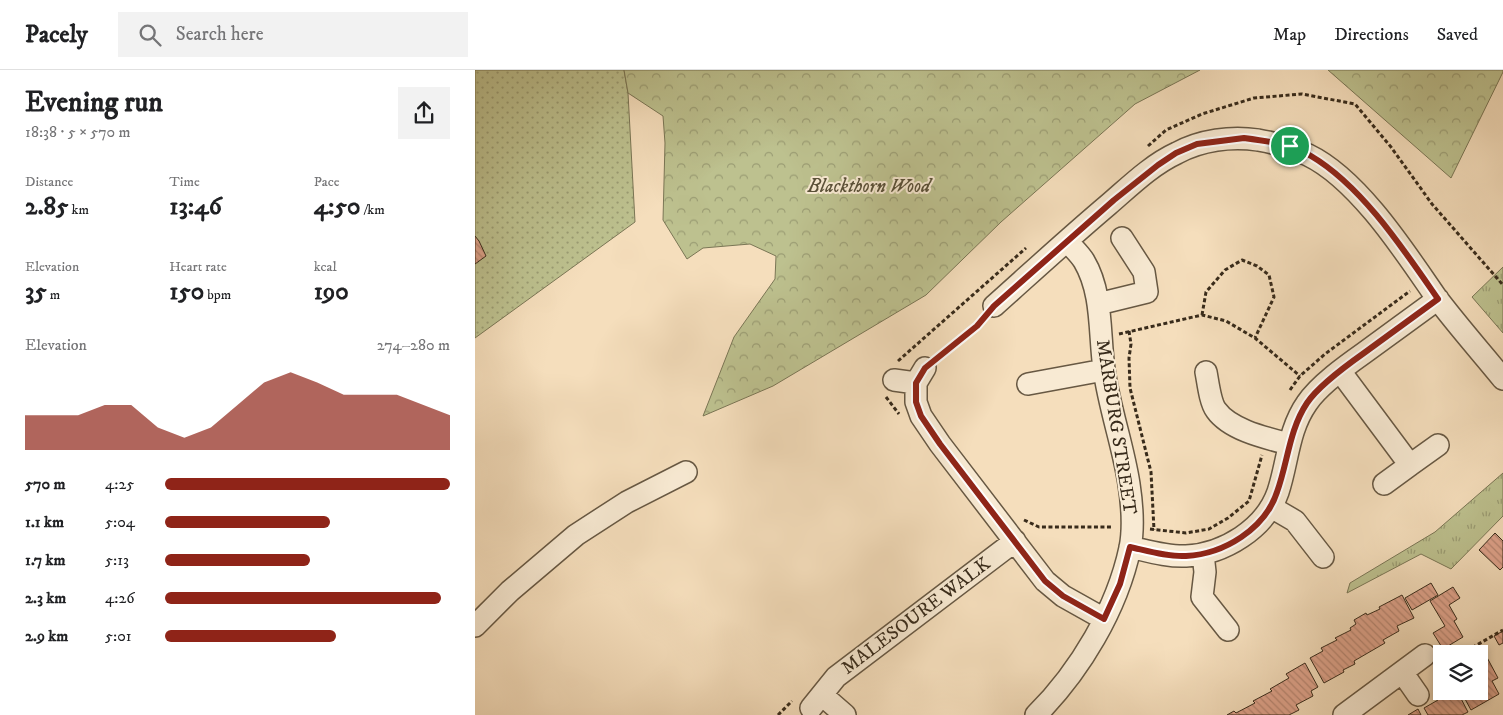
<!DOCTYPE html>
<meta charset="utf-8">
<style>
:root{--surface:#fff;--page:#f2f2f2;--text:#202124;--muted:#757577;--line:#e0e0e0;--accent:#8f2418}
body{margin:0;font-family:"IM FELL DW Pica",serif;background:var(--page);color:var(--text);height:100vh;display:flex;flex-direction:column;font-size:19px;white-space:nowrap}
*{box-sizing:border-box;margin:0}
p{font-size:16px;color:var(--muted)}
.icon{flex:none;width:28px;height:28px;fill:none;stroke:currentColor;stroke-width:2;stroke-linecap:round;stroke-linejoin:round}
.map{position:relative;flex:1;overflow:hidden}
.drawer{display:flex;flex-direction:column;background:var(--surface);width:475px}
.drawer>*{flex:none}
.fabs{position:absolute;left:958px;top:575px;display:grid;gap:10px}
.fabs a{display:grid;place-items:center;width:55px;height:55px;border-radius:0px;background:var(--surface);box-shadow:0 2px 8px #0003;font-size:25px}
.pin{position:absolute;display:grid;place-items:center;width:42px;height:42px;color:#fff;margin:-21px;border:2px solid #fff;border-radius:50%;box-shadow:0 1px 5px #0007}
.round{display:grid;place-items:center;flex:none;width:52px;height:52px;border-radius:0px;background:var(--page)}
.headline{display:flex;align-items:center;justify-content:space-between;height:85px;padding:0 25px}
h1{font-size:28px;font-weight:800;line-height:38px}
.figures{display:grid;grid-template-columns:repeat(3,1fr);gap:8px;height:85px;padding:5px 25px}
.figures div{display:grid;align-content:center}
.figures b{font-size:25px;font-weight:800}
.figures small{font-size:14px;font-weight:400}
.figures p{font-size:14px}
.chart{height:140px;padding:10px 25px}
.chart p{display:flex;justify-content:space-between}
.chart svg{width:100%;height:90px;margin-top:5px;fill:var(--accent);opacity:.7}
ul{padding:0 25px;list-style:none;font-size:16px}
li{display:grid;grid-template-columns:80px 60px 1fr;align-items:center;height:38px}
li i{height:12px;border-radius:6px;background:var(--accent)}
header{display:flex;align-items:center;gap:30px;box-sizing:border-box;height:70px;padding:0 25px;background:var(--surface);border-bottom:1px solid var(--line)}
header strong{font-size:24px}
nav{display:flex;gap:28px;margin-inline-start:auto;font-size:18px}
.search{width:350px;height:45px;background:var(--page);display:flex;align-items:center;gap:12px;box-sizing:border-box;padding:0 18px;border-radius:0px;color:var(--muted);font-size:19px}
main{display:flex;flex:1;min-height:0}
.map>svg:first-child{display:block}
.grass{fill:url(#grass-dots);stroke:#7a7655}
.forest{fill:url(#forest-crowns);stroke:#7a7655}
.park{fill:url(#park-tufts);stroke:#7a7655}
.building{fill:url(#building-back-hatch);stroke:#382b1b}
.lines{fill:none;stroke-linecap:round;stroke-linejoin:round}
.minor-casing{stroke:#675843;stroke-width:24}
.path{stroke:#382b1b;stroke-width:3;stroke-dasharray:4 2.5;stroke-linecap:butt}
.minor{stroke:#f8ead3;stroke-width:21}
.route-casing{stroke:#fff;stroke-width:10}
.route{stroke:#8f2418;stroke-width:6}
.labels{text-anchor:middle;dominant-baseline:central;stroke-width:4;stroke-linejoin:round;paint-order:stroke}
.park-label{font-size:19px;font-style:italic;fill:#595038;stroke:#f8ead3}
.street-label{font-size:19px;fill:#382b1b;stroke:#f8ead3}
</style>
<header>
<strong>Pacely</strong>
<div class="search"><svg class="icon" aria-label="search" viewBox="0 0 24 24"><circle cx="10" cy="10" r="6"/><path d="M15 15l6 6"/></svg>Search here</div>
<nav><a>Map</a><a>Directions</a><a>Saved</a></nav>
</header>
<main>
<section class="drawer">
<div class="headline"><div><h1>Evening run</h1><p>18:38 · 5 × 570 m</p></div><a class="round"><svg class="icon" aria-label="share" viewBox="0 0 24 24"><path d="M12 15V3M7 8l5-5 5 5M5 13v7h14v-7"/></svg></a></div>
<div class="figures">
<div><p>Distance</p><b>2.85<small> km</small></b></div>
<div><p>Time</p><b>13:46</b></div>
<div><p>Pace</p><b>4:50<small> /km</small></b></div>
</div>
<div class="figures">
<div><p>Elevation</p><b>35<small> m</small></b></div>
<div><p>Heart rate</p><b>150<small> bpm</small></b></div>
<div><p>kcal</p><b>190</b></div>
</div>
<div class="chart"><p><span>Elevation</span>274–280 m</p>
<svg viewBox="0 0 160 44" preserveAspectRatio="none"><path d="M0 44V27L10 27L20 27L30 22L40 22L50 33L60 38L70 33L80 22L90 11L100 6L110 11L120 17L130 17L140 17L150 22L160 27V44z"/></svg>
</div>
<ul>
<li><b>570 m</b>4:25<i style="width:100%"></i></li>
<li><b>1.1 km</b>5:04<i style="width:58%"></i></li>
<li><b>1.7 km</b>5:13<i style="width:51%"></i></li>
<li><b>2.3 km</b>4:26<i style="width:97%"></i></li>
<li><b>2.9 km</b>5:01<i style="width:60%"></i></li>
</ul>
</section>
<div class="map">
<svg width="1028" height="645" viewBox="0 0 1028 645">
<defs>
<pattern id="grass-dots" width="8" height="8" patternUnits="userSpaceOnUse" patternTransform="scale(1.25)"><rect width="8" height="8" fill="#bdc18f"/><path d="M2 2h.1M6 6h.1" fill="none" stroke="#9b9d74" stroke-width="1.8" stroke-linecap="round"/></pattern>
<pattern id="forest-crowns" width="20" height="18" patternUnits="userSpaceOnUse" patternTransform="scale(1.25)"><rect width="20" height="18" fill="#bdc18f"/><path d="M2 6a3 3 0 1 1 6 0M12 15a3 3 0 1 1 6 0" fill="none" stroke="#9b9d74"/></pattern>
<pattern id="park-tufts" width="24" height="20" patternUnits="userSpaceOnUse" patternTransform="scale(1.25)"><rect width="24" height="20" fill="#bdc18f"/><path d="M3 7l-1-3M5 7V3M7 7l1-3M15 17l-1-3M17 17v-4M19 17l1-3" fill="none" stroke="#9b9d74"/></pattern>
<pattern id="building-back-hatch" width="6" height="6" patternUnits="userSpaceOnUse" patternTransform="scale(1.25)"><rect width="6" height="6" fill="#e0a48d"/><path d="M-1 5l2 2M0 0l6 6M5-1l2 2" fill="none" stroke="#b78672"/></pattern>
</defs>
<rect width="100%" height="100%" fill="#f5debc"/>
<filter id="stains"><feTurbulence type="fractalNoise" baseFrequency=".004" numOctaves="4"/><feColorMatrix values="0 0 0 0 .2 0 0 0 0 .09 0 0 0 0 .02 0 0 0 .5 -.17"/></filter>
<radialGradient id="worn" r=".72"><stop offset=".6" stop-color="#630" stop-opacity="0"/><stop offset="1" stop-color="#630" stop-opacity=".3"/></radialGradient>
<!-- grass -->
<path class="grass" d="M0,0H149L153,23L160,152L0,268Z"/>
<!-- forest -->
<path class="forest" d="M149,0H725L660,34L526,152L451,225L298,316L228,346L259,267L300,209L301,186L275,174L228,178L212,189L188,150L190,73L188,46L153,23Z
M853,0H1028V2L976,108Z"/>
<!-- park -->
<path class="park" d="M1028,197V263L997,227Z
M1028,403V446L976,499L946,484L872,523L875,513L960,462Z"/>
<!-- building -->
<path class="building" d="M0,166L4,171L11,186L0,194Z
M1020,463L1028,471V497L1025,500L1004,480Z
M956,513L963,525L937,540L930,528Z
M978,517L985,528L974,535L982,549L979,551L988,567L968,579L958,563L970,556L955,531Z
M927,525L939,548L922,556L924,561L908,570L910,573L879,591L880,594L868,600L869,602L849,613L835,588L848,581L846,578L862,570L860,568L876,560L875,558L881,554L879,550L891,543L892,545L905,539L904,537Z
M1028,561V573L1024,575L1019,566Z
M1008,580L1023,608L1017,611L1024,624L996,640L990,629L1004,621V617L1008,615L1004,607V584H1002Z
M830,593L843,617L836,621L838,626L821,635L824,640L814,645H752L759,641L761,643L780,633L778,631L797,621L795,619L814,608L811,604Z
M970,621H982L993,642L987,645H953L949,638L963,630L961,626Z
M943,639L946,645H933Z"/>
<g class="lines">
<!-- minor casing -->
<g class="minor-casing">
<path id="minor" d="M623,234L672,222L669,202L647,168
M519,236C557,202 594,168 633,135C654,117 676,95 702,83C726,70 756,66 783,70C800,73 817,77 833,85C883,109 930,182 961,227C982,255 1006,282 1028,309
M450,298L441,313V332L446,346L465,374L570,511L588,526L629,549
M865,301L935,395L909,414
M731,302C733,312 735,332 741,340C755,360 791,368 814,374
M419,310L441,313
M553,314L629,300
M935,395L963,375
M796,437L820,451L848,487
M655,477C673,481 693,487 711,486C749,484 790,459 803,422C813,392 813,360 832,333C844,315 872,295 889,283C914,265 938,247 963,229
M728,484L730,502L727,527L753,560
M0,556L35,521L101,465L152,432L211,402
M927,602L943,625
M347,625L370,645
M336,638L361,607L540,471
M561,645C605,601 642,539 655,478C659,458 657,434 654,414C648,375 634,337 629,299C624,263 628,223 609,191C605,184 597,177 592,171
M869,645L950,585"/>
</g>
<!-- path -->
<path class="path" d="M673,76L691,60L727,44L779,28L827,24L880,34L916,77L957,134L1028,215
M727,245L731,222L750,200L767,190L782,196L794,205L799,227L780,268
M654,261L656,274L654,288L655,318L676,402L679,460
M644,264L727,245L751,251L780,268L825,306
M465,287L502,256L507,250
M423,291L551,178
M815,320L825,306L850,284L935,221
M411,327L424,344
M549,450L564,457H638
M675,459L711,463L734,459L753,448L774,431L787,385
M986,584L1028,560
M303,645L317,631"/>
<!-- minor -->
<use href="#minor" class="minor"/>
</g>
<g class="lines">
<!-- route casing -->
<g class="route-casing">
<path id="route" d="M769,68C792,71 815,74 836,86C887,116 929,180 963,229C938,247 914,265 889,283C872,295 844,315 832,333C814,360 813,392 802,422C790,459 749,484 711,486C693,487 673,481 655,477L645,514L629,549L588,526L570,511L465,374L446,346L441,332V313L450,298L502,256L519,236L639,130L683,95L701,83L722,74Z"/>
</g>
<!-- route -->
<use href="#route" class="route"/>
</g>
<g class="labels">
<!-- park labels -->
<g class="park-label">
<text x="394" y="116">Blackthorn Wood</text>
</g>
<!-- street labels -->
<g class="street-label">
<text transform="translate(641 357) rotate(81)">MARBURG STREET</text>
<text transform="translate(441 546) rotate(-37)">MALESOURE WALK</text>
</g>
</g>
<rect width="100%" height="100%" filter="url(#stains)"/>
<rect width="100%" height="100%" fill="url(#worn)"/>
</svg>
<div class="fabs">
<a><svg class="icon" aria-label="layers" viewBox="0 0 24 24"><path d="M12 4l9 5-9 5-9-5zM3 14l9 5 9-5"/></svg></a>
</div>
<div class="pin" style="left:815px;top:76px;background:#1e9e55"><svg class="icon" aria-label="arrive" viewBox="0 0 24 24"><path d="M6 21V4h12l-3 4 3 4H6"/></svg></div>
</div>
</main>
